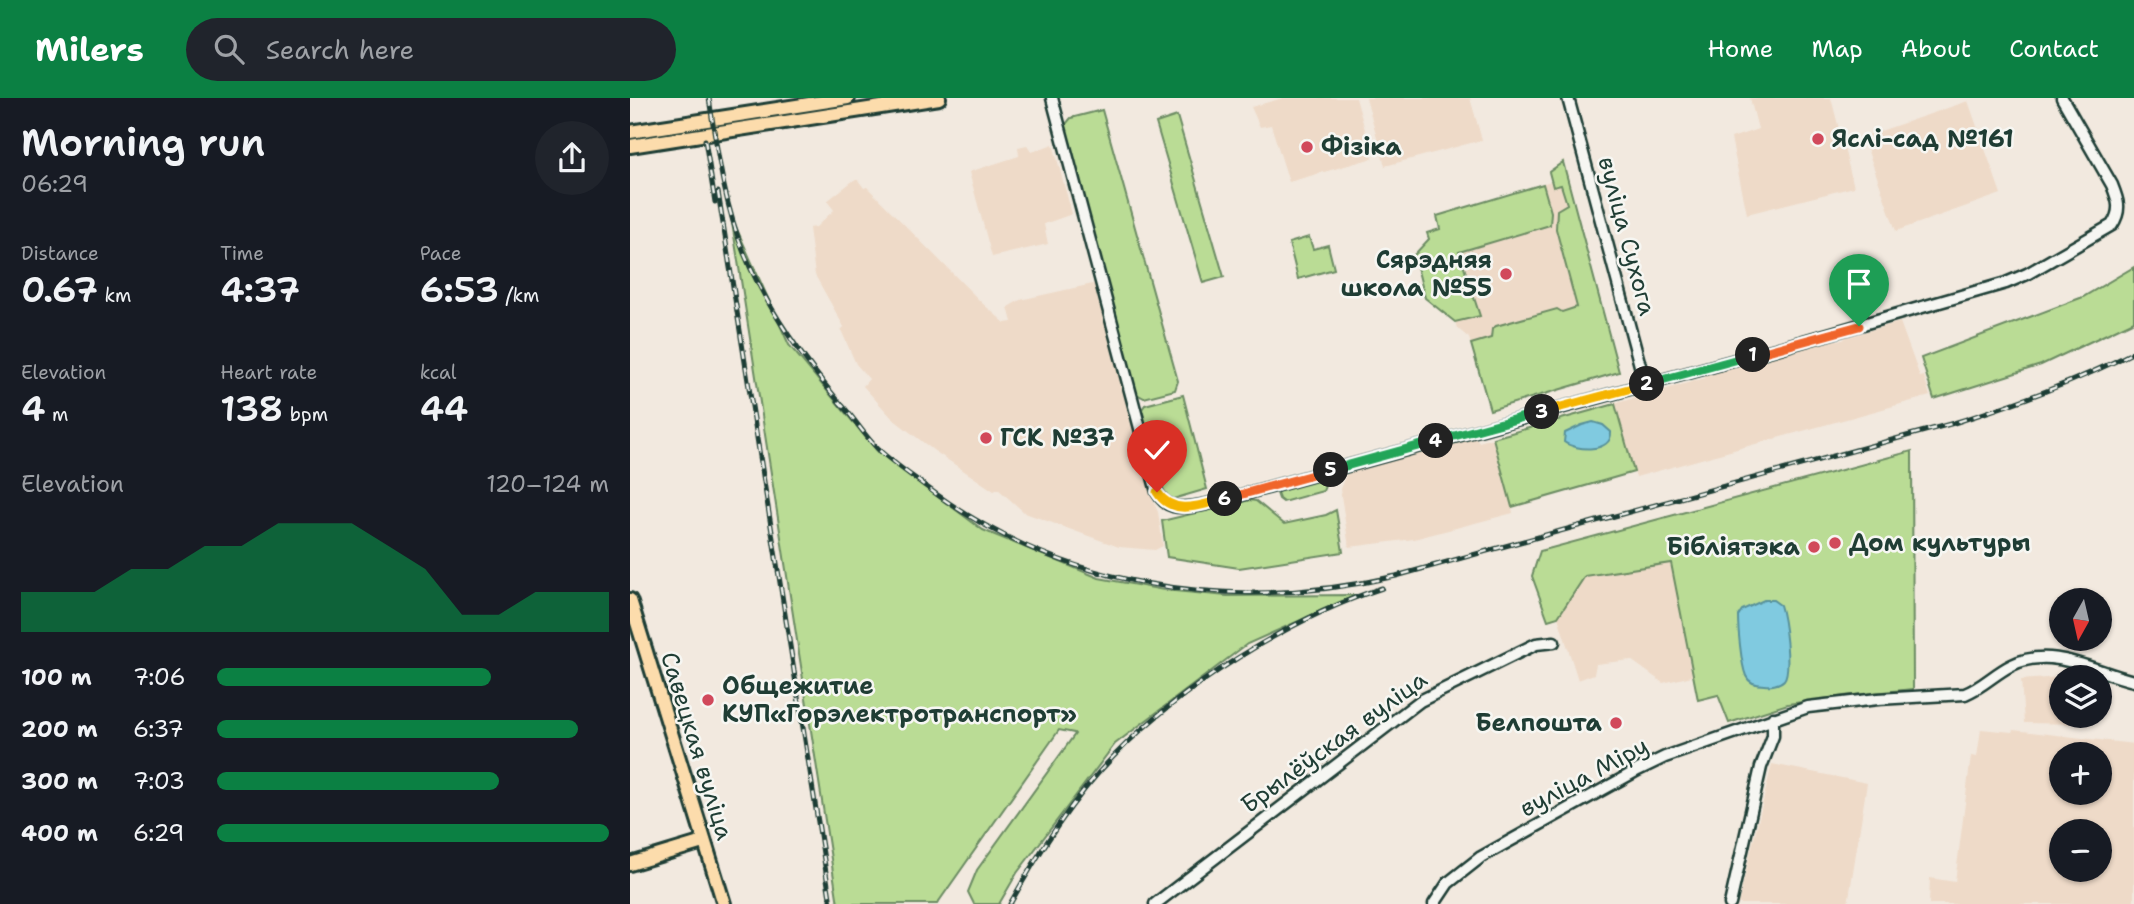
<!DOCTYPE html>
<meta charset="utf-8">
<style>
:root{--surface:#171b24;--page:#20242c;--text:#f1f3f6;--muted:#9ea1a6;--accent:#0b8043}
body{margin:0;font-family:"Shantell Sans",sans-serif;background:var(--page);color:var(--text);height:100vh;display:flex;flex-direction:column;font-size:26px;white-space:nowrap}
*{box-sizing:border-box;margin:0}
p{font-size:23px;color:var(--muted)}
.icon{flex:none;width:38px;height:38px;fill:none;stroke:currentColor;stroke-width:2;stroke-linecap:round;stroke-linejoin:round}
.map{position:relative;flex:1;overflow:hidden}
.details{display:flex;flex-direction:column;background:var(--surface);width:630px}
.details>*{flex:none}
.needle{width:46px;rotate:188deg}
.tools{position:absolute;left:1419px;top:490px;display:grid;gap:14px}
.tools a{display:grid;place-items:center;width:63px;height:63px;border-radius:50%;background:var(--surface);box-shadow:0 2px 5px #0004;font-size:35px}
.pin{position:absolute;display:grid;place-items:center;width:60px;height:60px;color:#fff;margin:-72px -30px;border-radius:50% 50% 50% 0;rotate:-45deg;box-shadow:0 0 7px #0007}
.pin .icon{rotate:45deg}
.km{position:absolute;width:35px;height:35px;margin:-18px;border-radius:50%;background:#222;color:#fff;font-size:19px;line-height:35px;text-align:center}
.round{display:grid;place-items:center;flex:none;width:74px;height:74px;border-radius:37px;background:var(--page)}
.headline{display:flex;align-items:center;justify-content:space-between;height:119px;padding:0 21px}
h1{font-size:38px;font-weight:600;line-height:52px}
.figures{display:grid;grid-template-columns:repeat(3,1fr);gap:10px;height:119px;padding:7px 21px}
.figures div{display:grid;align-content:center}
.figures b{font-size:35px;font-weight:600}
.figures small{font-size:19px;font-weight:400}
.figures p{font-size:19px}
.chart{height:196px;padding:14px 21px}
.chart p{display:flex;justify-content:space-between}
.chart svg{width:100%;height:126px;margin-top:7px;fill:var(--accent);opacity:.7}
ul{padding:0 21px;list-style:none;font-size:23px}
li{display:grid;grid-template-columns:112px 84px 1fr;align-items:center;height:52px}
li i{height:18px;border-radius:9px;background:var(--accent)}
header{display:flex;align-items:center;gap:42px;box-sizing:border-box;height:98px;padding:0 35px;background:var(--accent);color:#fff}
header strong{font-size:33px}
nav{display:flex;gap:38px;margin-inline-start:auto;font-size:24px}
.search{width:490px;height:63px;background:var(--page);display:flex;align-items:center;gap:18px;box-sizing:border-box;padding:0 24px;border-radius:38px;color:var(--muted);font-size:26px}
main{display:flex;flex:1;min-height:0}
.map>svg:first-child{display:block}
.built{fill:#eedac8;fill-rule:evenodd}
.green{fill:#badc95;stroke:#6c8c64;stroke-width:2}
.water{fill:#80cae0;stroke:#59929b;stroke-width:2}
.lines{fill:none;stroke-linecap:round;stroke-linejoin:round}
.minor-casing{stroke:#1f3d34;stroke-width:15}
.major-casing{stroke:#1f3d34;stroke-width:18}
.minor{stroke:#f6f6f2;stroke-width:10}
.major{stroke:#fcdcac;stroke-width:12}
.rail-casing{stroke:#1f3d34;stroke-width:5}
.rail{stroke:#f6f6f2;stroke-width:2.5;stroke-dasharray:8;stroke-linecap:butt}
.split-1-casing{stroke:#fff;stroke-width:14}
.split-2-casing{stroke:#fff;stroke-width:14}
.split-3-casing{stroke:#fff;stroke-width:14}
.split-4-casing{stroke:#fff;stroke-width:14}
.split-5-casing{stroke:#fff;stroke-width:14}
.split-6-casing{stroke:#fff;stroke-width:14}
.split-7-casing{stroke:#fff;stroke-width:14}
.split-1{stroke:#f0652b;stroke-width:9}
.split-2{stroke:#22a559;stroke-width:9}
.split-3{stroke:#f5b400;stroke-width:9}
.split-4{stroke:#22a559;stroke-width:9}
.split-5{stroke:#22a559;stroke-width:9}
.split-6{stroke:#f0652b;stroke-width:9}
.split-7{stroke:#f5b400;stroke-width:9}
.poi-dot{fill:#d1495b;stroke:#f6f6f2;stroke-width:2.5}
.labels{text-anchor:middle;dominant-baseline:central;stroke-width:5;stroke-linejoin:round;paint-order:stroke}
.poi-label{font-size:24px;font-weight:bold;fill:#1f3d34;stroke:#f6f6f2;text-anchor:start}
.street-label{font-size:24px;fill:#1f3d34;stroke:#f6f6f2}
</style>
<header>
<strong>Milers</strong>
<div class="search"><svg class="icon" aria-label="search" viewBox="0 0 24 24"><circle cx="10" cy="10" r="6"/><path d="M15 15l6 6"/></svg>Search here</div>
<nav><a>Home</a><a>Map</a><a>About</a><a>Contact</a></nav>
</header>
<main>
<section class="details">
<div class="headline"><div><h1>Morning run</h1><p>06:29</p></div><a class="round"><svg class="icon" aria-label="share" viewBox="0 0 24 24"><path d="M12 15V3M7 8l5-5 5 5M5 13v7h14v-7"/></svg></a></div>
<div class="figures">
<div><p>Distance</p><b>0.67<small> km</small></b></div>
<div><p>Time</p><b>4:37</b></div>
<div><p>Pace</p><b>6:53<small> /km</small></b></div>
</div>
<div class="figures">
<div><p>Elevation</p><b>4<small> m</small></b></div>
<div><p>Heart rate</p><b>138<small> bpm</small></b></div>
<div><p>kcal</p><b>44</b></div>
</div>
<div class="chart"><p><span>Elevation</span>120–124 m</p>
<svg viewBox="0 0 160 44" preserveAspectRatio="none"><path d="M0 44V30L10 30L20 30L30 22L40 22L50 14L60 14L70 6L80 6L90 6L100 14L110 22L120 38L130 38L140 30L150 30L160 30V44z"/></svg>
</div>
<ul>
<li><b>100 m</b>7:06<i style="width:70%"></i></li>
<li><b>200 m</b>6:37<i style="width:92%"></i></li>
<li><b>300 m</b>7:03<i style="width:72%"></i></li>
<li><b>400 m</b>6:29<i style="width:100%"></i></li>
</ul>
</section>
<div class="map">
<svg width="1504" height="806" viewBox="0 0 1504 806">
<rect width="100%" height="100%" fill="#f2e9df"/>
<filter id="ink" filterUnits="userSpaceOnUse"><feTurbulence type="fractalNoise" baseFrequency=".0143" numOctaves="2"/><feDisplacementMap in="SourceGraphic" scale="14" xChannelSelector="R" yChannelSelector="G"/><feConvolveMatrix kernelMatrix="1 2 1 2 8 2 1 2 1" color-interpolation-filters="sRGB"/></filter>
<g filter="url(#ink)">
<!-- built -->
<path class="built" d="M653,0H726L743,60L659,84L641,27L630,29L621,9Z
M736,0H840L852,42L755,68Z
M1120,0H1201L1224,89L1117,116L1101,40L1128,31Z
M1338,3L1371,96L1266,133L1233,39Z
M423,46L442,116L414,126L418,146L362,159L339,74L389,58L388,49L397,47L402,54Z
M937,78L989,274L860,312L839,240L827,230L825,224L795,200L784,157L799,141L797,135L810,131L807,118Z
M224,82H228L234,90L237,89L352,205L375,225L382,224L378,209L390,202L467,185L521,398L528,414L533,448L525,452L489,449L395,415L368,391L364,393L303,352L263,321L233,288L239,281L226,266L211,232L214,229L185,177L179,130L186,129L204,112L197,103Z
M1270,224L1290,279L1294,278L1300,298L1006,379L1004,374L882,409L883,415L784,441L719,449L710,391L716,376L844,340L849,344L863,340L1075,280V277L1203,242H1213L1216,239Z
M1041,465L1062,578L1033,585L1001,562L966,566L964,576L948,582L928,519L955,478Z
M1455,577L1456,579H1432V618H1452L1451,626L1394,625L1391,582Z
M1351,631L1382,634L1383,632L1504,646V806H1299L1300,780L1325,784L1341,658L1347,659ZM1432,656H1470V695H1432ZM1432,733H1470V772H1432Z
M1142,666L1237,685L1218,806H1108Z"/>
<!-- green -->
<path class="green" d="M472,12L548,283L545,292L514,300L505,295L435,27L441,20Z
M547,18L594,179L573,185L526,25Z
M933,64L989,274L860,312L841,246L861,240L862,231L866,228L927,211L932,214L947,209L926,131L927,112L937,106L931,87L923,89L919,74Z
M913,86L921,114L920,127L829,154L850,218L825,224L795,200L784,157L799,141L797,135L810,131L807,118Z
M101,118L159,247L248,354L353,432L469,480L534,492L597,498L727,497L617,546L485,646L387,775L369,806H344L338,794L347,772L445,636L444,635L429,632L307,806H208Z
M679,139L683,151L698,147L704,171L668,181L659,145Z
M1504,169V223L1411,267L1304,301L1291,260L1453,199Z
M553,297L577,391L543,401L533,395L512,311L515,307Z
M985,306L1004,374L882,409L863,340Z
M1282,353L1283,591L1214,598L1158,606L1099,625L1088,597L1068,602L1041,465L955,478L928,519L918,522L902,478L910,453Z
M689,381L695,388L693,393L653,404L649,401L647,395L651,391Z
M619,402L626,403L654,426L696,417L706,412L713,454L609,470L537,459L532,423Z"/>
<!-- water -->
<path class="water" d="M963,324L973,327L981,334C982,355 946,353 934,344L935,335L952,327Z
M1134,502H1143L1150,507C1154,519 1162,572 1154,582C1149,587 1140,588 1134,587C1126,587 1119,585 1116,578C1111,566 1108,531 1108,518L1112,512Z"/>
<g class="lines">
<!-- minor casing -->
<g class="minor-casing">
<path id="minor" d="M422,0L527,394C531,401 535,406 543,408C563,414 616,395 637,390L1146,251L1376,185L1397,176L1482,127C1492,112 1488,102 1482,87L1432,0
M938,0L1015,286
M525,806L790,603L906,546L924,544
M804,806L818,785L851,759L1008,672L1035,659L1178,609L1248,601L1335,596C1353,589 1365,575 1382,567C1423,547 1464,574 1504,583
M1100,806L1131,669L1143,638V620"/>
</g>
<!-- major casing -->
<g class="major-casing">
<path id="major" d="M0,34L218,0
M0,48L309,0
M0,502L94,806
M0,766L73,744"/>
</g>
<!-- minor -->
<use href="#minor" class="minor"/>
<!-- major -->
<use href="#major" class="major"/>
<!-- rail casing -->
<g class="rail-casing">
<path id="rail" d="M79,0C87,51 94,106 114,155C137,211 172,260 211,306C224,320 234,337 248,351C262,364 278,375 294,387C430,491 601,516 766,478L1324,325C1386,305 1446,284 1504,254
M75,42L85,104
M88,94L201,806
M380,806C409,754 442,701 484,658C551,589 660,520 752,490"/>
</g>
<!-- rail -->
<use href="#rail" class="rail"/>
</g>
</g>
<g class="lines" filter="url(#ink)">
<!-- split-1 casing -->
<g class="split-1-casing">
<path id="split-1" d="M1123,257L1229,228"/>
</g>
<!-- split-2 casing -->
<g class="split-2-casing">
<path id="split-2" d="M1017,286L1123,257"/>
</g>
<!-- split-3 casing -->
<g class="split-3-casing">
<path id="split-3" d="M912,314L1017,286"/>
</g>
<!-- split-4 casing -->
<g class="split-4-casing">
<path id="split-4" d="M806,343L912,314"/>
</g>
<!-- split-5 casing -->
<g class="split-5-casing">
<path id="split-5" d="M701,372L806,343"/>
</g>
<!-- split-6 casing -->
<g class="split-6-casing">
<path id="split-6" d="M595,401L701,372"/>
</g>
<!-- split-7 casing -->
<g class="split-7-casing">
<path id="split-7" d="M527,394C543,419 571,407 595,401"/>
</g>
<!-- split-1 -->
<use href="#split-1" class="split-1"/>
<!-- split-2 -->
<use href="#split-2" class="split-2"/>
<!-- split-3 -->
<use href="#split-3" class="split-3"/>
<!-- split-4 -->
<use href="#split-4" class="split-4"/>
<!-- split-5 -->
<use href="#split-5" class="split-5"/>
<!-- split-6 -->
<use href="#split-6" class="split-6"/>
<!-- split-7 -->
<use href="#split-7" class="split-7"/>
</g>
<!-- markers -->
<g class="poi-dot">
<circle cx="1188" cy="41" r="7"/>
<circle cx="677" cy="49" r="7"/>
<circle cx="876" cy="176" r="7"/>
<circle cx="356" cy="340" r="7"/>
<circle cx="1205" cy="445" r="7"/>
<circle cx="1184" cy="449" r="7"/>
<circle cx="78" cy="602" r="7"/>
<circle cx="986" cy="625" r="7"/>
</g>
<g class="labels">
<!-- poi labels -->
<g class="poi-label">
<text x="1202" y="41">Яслі-сад №161</text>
<text x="691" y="49">Фізіка</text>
<text x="862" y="162" text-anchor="end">Сярэдняя<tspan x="862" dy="28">школа №55</tspan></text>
<text x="370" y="340">ГСК №37</text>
<text x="1219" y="445">Дом культуры</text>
<text x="1170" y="449" text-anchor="end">Бібліятэка</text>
<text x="92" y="588">Общежитие<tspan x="92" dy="28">КУП«Горэлектротранспорт»</tspan></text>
<text x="972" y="625" text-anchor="end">Белпошта</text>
</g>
<!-- street labels -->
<g class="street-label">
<text transform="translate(997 138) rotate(75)">вуліца Сухога</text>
<text transform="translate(704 644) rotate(-36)">Брылёўская вуліца</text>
<text transform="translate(67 648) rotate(73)">Савецкая вуліца</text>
<text transform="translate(954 679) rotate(-28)">вуліца Міру</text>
</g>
</g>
</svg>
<div class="tools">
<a><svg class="needle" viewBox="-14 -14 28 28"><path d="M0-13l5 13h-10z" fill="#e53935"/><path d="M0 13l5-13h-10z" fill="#9ea1a6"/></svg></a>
<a><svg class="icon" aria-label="layers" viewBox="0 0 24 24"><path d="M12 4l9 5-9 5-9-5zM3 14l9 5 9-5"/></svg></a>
<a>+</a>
<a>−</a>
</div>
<div class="pin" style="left:1229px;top:228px;background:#1e9e55"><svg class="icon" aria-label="arrive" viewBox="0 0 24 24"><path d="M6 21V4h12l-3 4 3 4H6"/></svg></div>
<div class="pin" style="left:527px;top:394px;background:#d93025"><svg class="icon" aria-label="check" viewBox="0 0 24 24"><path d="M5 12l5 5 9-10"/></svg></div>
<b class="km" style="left:1123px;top:257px">1</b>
<b class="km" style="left:1017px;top:286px">2</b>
<b class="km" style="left:912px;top:314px">3</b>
<b class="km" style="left:806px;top:343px">4</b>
<b class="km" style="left:701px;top:372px">5</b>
<b class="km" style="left:595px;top:401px">6</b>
</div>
</main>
